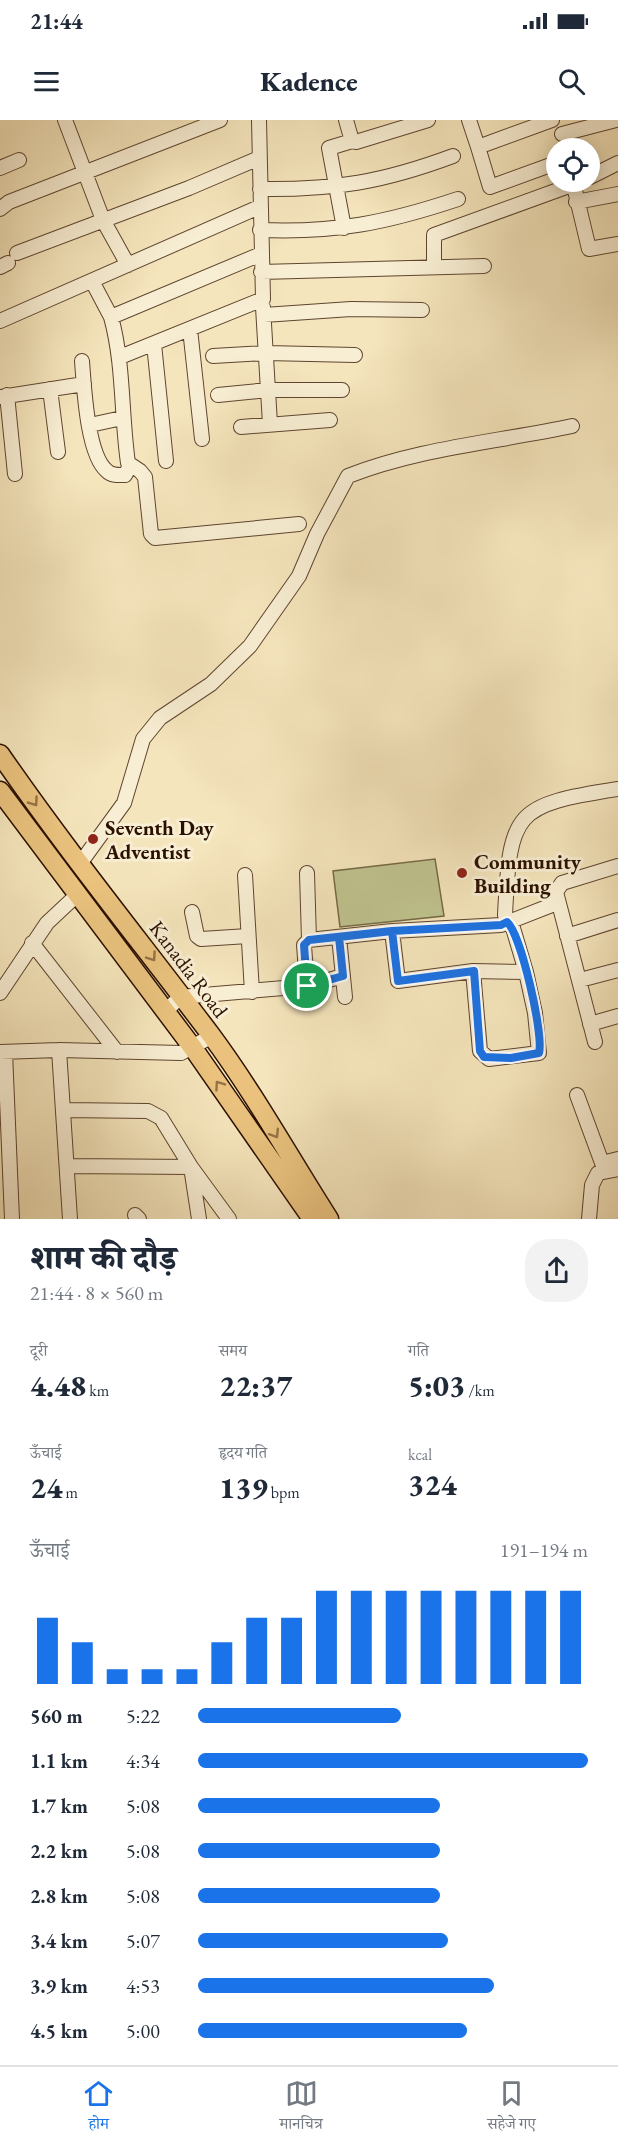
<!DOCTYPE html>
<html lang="hi">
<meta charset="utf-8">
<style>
:root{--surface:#fff;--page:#f2f2f3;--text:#1f2937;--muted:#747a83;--line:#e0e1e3;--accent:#1a73e8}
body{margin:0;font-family:"EB Garamond","Noto Serif Devanagari",serif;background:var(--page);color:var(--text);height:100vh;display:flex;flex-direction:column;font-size:22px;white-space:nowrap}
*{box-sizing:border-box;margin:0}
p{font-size:20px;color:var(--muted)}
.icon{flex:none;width:33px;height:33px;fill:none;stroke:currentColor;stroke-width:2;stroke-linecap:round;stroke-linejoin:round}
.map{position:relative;height:1099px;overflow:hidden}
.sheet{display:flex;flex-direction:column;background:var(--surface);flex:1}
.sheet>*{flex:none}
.tools{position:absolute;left:546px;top:18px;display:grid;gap:12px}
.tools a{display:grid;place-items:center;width:54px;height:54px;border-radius:50%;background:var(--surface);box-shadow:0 3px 15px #0003;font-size:30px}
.pin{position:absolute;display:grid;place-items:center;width:51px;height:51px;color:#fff;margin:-26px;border:3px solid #fff;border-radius:50%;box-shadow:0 2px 6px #0007}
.round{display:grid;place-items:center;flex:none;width:63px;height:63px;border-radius:24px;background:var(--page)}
.headline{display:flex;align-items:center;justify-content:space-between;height:102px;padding:0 30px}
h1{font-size:33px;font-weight:800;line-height:45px}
.metrics{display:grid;grid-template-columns:repeat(3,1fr);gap:9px;height:102px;padding:6px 30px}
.metrics div{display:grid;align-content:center}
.metrics b{font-size:30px;font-weight:800}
.metrics small{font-size:16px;font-weight:400}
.metrics p{font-size:16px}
.chart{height:168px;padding:12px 30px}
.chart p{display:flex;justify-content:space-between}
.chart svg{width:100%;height:108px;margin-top:6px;stroke:var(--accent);stroke-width:6}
ul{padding:0 30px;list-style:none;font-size:20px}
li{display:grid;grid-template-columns:96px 72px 1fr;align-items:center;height:45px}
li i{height:15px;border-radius:8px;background:var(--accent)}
.status{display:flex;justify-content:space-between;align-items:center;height:42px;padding:0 30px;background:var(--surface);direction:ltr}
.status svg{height:16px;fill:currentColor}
header{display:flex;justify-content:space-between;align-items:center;height:78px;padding:0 30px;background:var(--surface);font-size:27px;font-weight:800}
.dock{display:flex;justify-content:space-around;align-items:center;height:84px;border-top:2px solid var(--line);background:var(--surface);font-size:16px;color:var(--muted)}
.dock a{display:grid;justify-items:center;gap:3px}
.dock .active{color:var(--accent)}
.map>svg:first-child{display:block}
.green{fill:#bfc38e;stroke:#756a47;stroke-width:1.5}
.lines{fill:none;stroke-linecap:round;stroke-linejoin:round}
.minor-casing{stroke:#5e452f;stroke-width:16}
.major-casing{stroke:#2b1000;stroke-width:21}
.minor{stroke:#f8eed3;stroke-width:14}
.major{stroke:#eac27e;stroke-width:18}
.oneway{stroke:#947245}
.route-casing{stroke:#fff;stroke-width:12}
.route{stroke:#1a73e8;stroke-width:8}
.poi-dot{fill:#8f2418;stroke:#f8eed3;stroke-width:2}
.labels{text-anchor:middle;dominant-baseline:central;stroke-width:6;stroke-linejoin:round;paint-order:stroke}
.poi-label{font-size:21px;font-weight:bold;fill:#2b1000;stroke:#f8eed3;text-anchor:start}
.street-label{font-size:21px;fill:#2b1000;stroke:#f8eed3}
</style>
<div class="status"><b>21:44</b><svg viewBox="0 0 49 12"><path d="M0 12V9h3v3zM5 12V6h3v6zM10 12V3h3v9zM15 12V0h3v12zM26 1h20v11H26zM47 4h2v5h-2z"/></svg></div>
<header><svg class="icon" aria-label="menu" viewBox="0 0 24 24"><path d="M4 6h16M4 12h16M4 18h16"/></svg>Kadence<svg class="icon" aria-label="search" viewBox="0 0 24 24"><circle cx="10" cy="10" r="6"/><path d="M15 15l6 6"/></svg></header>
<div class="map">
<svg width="618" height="1099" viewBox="0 0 618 1099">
<rect width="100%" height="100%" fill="#f5e5bc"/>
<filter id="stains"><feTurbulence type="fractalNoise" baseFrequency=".00333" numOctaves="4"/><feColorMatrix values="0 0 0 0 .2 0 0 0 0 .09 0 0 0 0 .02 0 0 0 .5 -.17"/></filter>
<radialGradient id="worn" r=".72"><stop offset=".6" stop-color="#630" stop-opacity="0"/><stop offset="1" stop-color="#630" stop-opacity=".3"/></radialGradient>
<!-- green -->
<path class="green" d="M435,739L444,796L340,807L333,751Z"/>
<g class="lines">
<!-- minor casing -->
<g class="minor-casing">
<path id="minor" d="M65,0L103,100L128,145
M346,0L352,21L356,22L428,0
M469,0L478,27L552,0
M562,14L616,0
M478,27L490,67L556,43
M0,48L19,40
M590,57L618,43
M573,62L589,129L618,124
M260,69C335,70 383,62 453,36
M576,82L618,74
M0,89L9,82L220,0
M344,108L329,28L352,21
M260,110C335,113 386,103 458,79
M17,133L189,68L259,38
M434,146V115L580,62
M0,147L8,143
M261,152L484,146
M92,161L111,197L261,134
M263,187L270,304
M264,195L351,189L422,190
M111,197C124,244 121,294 128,343L140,351L145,357L151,414L155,418L299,404
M0,201L259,87
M190,209L202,319
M154,224L166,341
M213,236L266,233L355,235
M120,237L263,179L259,0
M82,241C84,266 87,335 107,351C112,356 118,355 125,355L130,346
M50,269L58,332
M7,275L15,354
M218,275L268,270H342
M0,277L84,264
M90,305L122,298
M241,307L330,300
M79,745L124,683L143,619L160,598L211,564L250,526L299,456L317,414L348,356C419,328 497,322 572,306
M307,753L309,820
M245,755L252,872
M192,792L197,816L201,819L248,816
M392,811L398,861L473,851L526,852L513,808L507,802L505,795C510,691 514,685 618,669
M567,816L618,800
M339,817L345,877
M32,823L117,932
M473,851L480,931L489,939L539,933L535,893L526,852
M580,860L618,850
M307,866L304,825L309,820L392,811L501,805L557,783
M0,873L47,803L78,774
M166,891L180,877L307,866L343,856
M590,904L618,896
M595,922L556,772L562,763L618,746
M59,930L70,1099
M0,932L59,930L181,933L212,916
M5,932L12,1099
M577,975L605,1051
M63,990L148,991L161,998L191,1047L199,1099
M602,1043L618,1039
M67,1046L191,1047L229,1099
M135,1095L139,1099
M589,1099L592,1065L598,1053L618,1049"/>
</g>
<!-- major casing -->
<g class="major-casing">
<path id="major" d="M0,634C67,731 140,821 211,915C254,973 290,1038 329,1099
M0,671L193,928L312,1099"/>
</g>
<!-- minor -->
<use href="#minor" class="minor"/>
<!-- major -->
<use href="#major" class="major"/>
</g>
<!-- one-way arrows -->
<defs><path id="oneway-chevron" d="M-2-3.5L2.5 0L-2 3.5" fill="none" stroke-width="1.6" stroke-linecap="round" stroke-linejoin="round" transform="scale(1.5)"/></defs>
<g class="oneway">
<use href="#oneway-chevron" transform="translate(34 682) rotate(55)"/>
<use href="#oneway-chevron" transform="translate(152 837) rotate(55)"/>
<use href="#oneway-chevron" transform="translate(219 965) rotate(-125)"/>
<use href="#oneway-chevron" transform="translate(275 1014) rotate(58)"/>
</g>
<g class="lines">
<!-- route casing -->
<g class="route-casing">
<path id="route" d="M307,866L343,856L339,817L392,811L398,861L474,851L480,931L484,937L511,938L539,933C544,915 521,814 507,802L501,805L392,811L309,820L304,825L307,866"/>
</g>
<!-- route -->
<use href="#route" class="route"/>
</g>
<!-- markers -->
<g class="poi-dot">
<circle cx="93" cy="719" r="6"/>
<circle cx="462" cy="753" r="6"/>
</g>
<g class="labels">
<!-- poi labels -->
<g class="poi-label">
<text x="105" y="707">Seventh Day<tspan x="105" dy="24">Adventist</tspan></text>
<text x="474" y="741">Community<tspan x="474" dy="24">Building</tspan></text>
</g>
<!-- street labels -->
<g class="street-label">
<text transform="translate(189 849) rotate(53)">Kanadia Road</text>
</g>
</g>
<rect width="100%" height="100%" filter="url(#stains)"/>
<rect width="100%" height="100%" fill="url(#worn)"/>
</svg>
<div class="tools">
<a><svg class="icon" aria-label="locate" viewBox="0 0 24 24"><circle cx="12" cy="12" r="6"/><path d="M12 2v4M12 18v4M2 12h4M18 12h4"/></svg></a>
</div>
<div class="pin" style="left:307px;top:866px;background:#1e9e55"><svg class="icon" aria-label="arrive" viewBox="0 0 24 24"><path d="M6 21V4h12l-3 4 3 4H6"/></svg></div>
</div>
<section class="sheet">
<div class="headline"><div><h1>शाम की दौड़</h1><p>21:44 · 8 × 560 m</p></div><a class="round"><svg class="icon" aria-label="share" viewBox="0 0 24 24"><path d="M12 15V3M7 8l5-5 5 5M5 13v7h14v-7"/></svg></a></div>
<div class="metrics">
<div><p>दूरी</p><b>4.48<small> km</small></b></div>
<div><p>समय</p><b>22:37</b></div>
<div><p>गति</p><b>5:03<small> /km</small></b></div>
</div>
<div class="metrics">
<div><p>ऊँचाई</p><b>24<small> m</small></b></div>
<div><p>हृदय गति</p><b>139<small> bpm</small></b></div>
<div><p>kcal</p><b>324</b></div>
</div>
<div class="chart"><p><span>ऊँचाई</span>191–194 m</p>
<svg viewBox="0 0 160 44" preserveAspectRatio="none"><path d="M5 44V17M15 44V27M25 44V38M35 44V38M45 44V38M55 44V27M65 44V17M75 44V17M85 44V6M95 44V6M105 44V6M115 44V6M125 44V6M135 44V6M145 44V6M155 44V6"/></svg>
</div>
<ul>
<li><b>560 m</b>5:22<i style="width:52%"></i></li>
<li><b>1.1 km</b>4:34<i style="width:100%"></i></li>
<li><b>1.7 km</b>5:08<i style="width:62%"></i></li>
<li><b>2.2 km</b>5:08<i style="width:62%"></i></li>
<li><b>2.8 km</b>5:08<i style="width:62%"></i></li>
<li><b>3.4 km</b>5:07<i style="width:64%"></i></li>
<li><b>3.9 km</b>4:53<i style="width:76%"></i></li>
<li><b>4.5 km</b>5:00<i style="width:69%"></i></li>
</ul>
</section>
<nav class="dock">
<a class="active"><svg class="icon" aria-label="home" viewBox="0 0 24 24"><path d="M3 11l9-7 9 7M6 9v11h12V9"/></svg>होम</a>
<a><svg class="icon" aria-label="map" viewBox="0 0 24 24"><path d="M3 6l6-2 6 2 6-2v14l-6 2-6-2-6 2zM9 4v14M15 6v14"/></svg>मानचित्र</a>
<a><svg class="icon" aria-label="saved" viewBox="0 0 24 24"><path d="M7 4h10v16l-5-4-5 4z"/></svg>सहेजे गए</a>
</nav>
